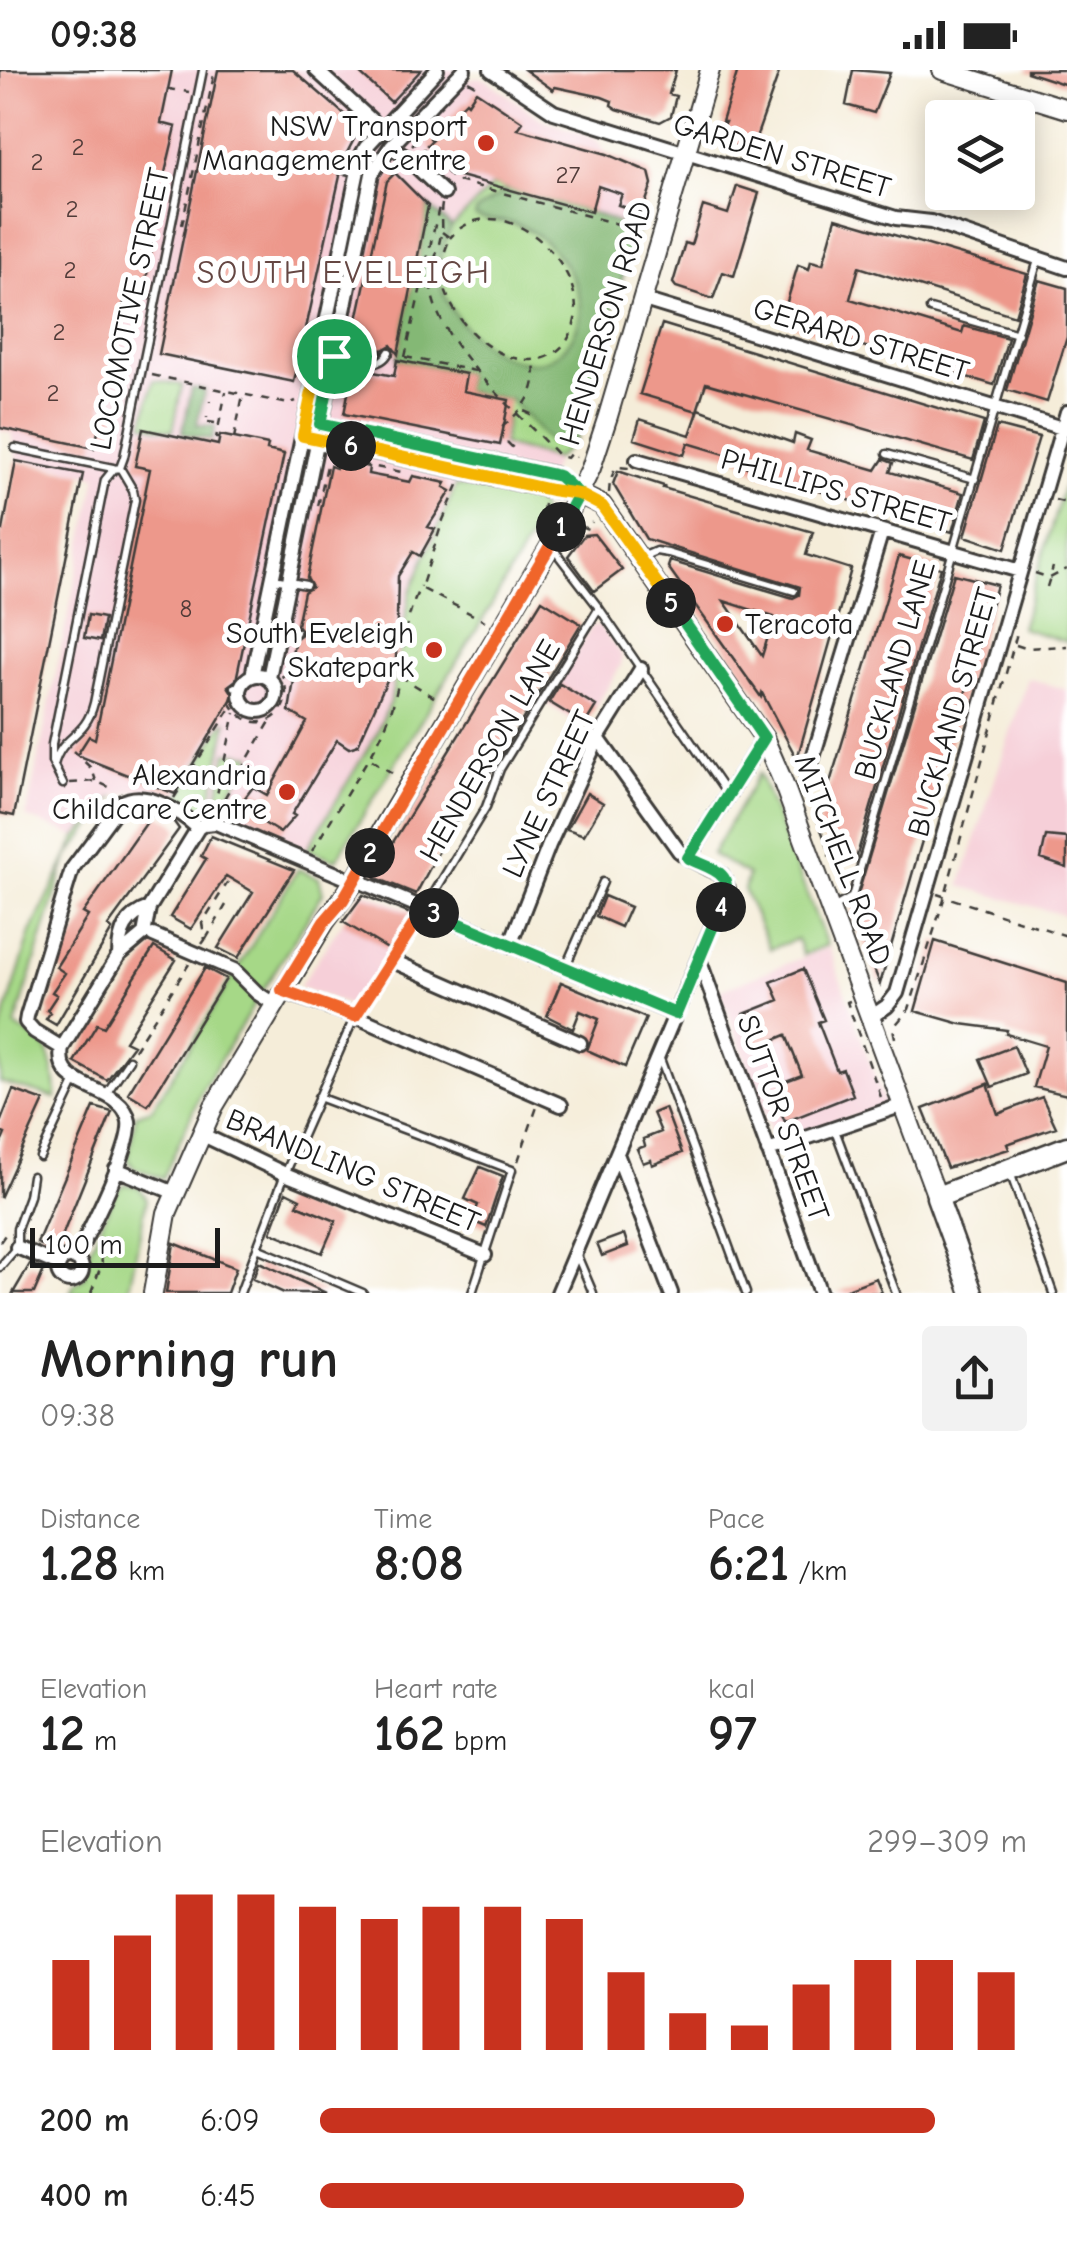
<!DOCTYPE html>
<meta charset="utf-8">
<style>
:root{--surface:#fff;--page:#f2f2f2;--text:#222;--muted:#767676;--accent:#c8321e}
body{margin:0;font-family:"Comic Neue",sans-serif;background:var(--page);color:var(--text);height:100vh;display:flex;flex-direction:column;font-size:38px;white-space:nowrap}
*{box-sizing:border-box;margin:0}
p{font-size:32px;color:var(--muted)}
.icon{flex:none;width:55px;height:55px;fill:none;stroke:currentColor;stroke-width:2;stroke-linecap:round;stroke-linejoin:round}
.map{position:relative;height:1223px;overflow:hidden}
.panel{display:flex;flex-direction:column;background:var(--surface);flex:1}
.panel>*{flex:none}
.tools{position:absolute;left:925px;top:30px;display:grid;gap:20px}
.tools a{display:grid;place-items:center;width:110px;height:110px;border-radius:10px;background:var(--surface);box-shadow:0 5px 25px #0003;font-size:50px}
.scale{position:absolute;left:30px;bottom:25px;width:190px;box-sizing:border-box;padding-left:10px;border:5px solid #1c1c1c;border-top:0;font-size:28px;line-height:35px;white-space:nowrap;color:#1c1c1c;-webkit-text-stroke:8px #fff;paint-order:stroke}
.pin{position:absolute;display:grid;place-items:center;width:85px;height:85px;color:#fff;margin:-42px;border:5px solid #fff;border-radius:50%;box-shadow:0 2px 10px #0007}
.km{position:absolute;width:50px;height:50px;margin:-25px;border-radius:50%;background:#222;color:#fff;font-size:28px;line-height:50px;text-align:center}
.round{display:grid;place-items:center;flex:none;width:105px;height:105px;border-radius:10px;background:var(--page)}
.headline{display:flex;align-items:center;justify-content:space-between;height:170px;padding:0 40px}
h1{font-size:55px;font-weight:800;line-height:75px}
.metrics{display:grid;grid-template-columns:repeat(3,1fr);gap:15px;height:170px;padding:10px 40px}
.metrics div{display:grid;align-content:center}
.metrics b{font-size:50px;font-weight:800}
.metrics small{font-size:28px;font-weight:400}
.metrics p{font-size:28px}
.chart{height:280px;padding:20px 40px}
.chart p{display:flex;justify-content:space-between}
.chart svg{width:100%;height:180px;margin-top:10px;stroke:var(--accent);stroke-width:6}
ul{padding:0 40px;list-style:none;font-size:32px}
li{display:grid;grid-template-columns:160px 120px 1fr;align-items:center;height:75px}
li i{height:25px;border-radius:12px;background:var(--accent)}
.status{display:flex;justify-content:space-between;align-items:center;height:70px;padding:0 50px;background:var(--surface);direction:ltr}
.status svg{height:28px;fill:currentColor}
.map>svg:first-child{display:block}
.built{fill:#f6cfd8}
.green{fill:#a6d887;stroke:#617a52;stroke-width:2.5}
.forest{fill:#84b874;stroke:#506a48;stroke-width:2.5}
.building{fill:#ed988b;fill-rule:evenodd}
.lines{fill:none;stroke-linecap:round;stroke-linejoin:round}
.lane-casing{stroke:#3d3b38;stroke-width:11}
.street-casing{stroke:#3d3b38;stroke-width:18}
.secondary-casing{stroke:#3d3b38;stroke-width:22}
.primary-casing{stroke:#3d3b38;stroke-width:25}
.path{stroke:#3d3b38;stroke-width:2.5;stroke-dasharray:8 8;stroke-linecap:butt}
.lane{stroke:#fff;stroke-width:6}
.street{stroke:#fff;stroke-width:12}
.secondary{stroke:#fff;stroke-width:18}
.primary{stroke:#fff;stroke-width:20}
.path-bridge{stroke:#3d3b38;stroke-width:2.5;stroke-dasharray:8 8;stroke-linecap:butt}
.split-1-casing{stroke:#fff;stroke-width:20}
.split-2-casing{stroke:#fff;stroke-width:20}
.split-3-casing{stroke:#fff;stroke-width:20}
.split-4-casing{stroke:#fff;stroke-width:20}
.split-5-casing{stroke:#fff;stroke-width:20}
.split-6-casing{stroke:#fff;stroke-width:20}
.split-7-casing{stroke:#fff;stroke-width:20}
.split-1{stroke:#22a559;stroke-width:12}
.split-2{stroke:#f0652b;stroke-width:12}
.split-3{stroke:#f0652b;stroke-width:12}
.split-4{stroke:#22a559;stroke-width:12}
.split-5{stroke:#22a559;stroke-width:12}
.split-6{stroke:#f5b400;stroke-width:12}
.split-7{stroke:#f5b400;stroke-width:12}
.poi-dot{fill:#c8321e;stroke:#fff;stroke-width:4}
.labels{text-anchor:middle;dominant-baseline:central;stroke-width:10;stroke-linejoin:round;paint-order:stroke}
.number-label{font-size:25px;fill:#503b38}
.poi-label{font-size:30px;fill:#1c1c1c;stroke:#fff;text-anchor:end}
.street-label{font-size:30px;fill:#1c1c1c;stroke:#fff}
.neighbourhood-label{font-size:32px;letter-spacing:2.5px;fill:#654743;stroke:#fff}
</style>
<div class="status"><b>09:38</b><svg viewBox="0 0 49 12"><path d="M0 12V9h3v3zM5 12V6h3v6zM10 12V3h3v9zM15 12V0h3v12zM26 1h20v11H26zM47 4h2v5h-2z"/></svg></div>
<div class="map">
<svg width="1067" height="1223" viewBox="0 0 1067 1223">
<rect width="100%" height="100%" fill="#fff"/>
<filter id="ink" filterUnits="userSpaceOnUse"><feTurbulence type="fractalNoise" baseFrequency=".01" numOctaves="2"/><feDisplacementMap in="SourceGraphic" scale="20" xChannelSelector="R" yChannelSelector="G"/><feConvolveMatrix kernelMatrix="1 2 1 2 8 2 1 2 1" color-interpolation-filters="sRGB"/></filter>
<filter id="wash" filterUnits="userSpaceOnUse"><feTurbulence type="fractalNoise" baseFrequency=".0048" numOctaves="4" result="noise"/><feDisplacementMap in="SourceGraphic" scale="40" xChannelSelector="R" yChannelSelector="G"/><feGaussianBlur stdDeviation="2.25" result="paint"/><feColorMatrix in="noise" values="0 0 0 0 0 0 0 0 0 0 0 0 0 0 0 0 0 1.4 0 .05"/><feComposite in="paint" operator="in"/></filter>
<g filter="url(#wash)">
<rect width="100%" height="100%" fill="#f5edd9"/>
<!-- built -->
<path class="built" d="M0,0H454L467,10L478,7L487,10L541,49L595,68L607,84L644,98L652,107L575,371L556,389L539,432L456,415L410,523L391,629L376,665L307,779L219,743L136,721L115,726L77,767L26,747L97,406L17,389L11,363L0,360Z
M599,555L622,586L621,595L584,657L545,633L592,556Z
M1028,608L1067,620V846L960,816Z
M363,821L418,844L357,938L299,917Z
M829,877L885,1035L776,1075L720,920Z"/>
<!-- green -->
<path class="green" d="M493,115L591,142L636,161L575,371L556,389L503,375L507,348L503,351L483,325L463,321L466,304L397,290L428,136L452,157Z
M154,310L182,315L173,361L143,354Z
M1067,405V572L1021,558Z
M456,415L539,432L542,446L488,541L336,790L307,779L376,665L391,629L410,523Z
M224,652H227L209,741L197,743L177,729Z
M227,682L252,685L218,742L215,741Z
M759,703L827,875L803,885L797,869L770,879L744,820L748,805L712,784Z
M115,726L67,788L15,956C23,962 36,967 43,974C52,983 56,1014 56,1028L0,1012V963L31,862L77,767Z
M298,799L319,808L323,823L204,1016L163,1109L133,1097L128,1090L136,1044L152,1039Z
M125,1114L139,1117L147,1129L128,1223H70L74,1215L85,1207L86,1187L116,1122Z"/>
<!-- forest -->
<path class="forest" d="M508,119L591,142L636,161L575,371L549,372L511,330L463,321L466,304L397,290L428,136L451,157C446,171 439,185 439,201C440,258 535,333 573,266C581,252 583,237 578,222C570,198 553,175 532,162C509,147 491,154 475,146L477,140Z
M192,318L205,320L197,355L215,356L212,370L182,364Z"/>
<g id="blocks">
<!-- building -->
<path class="building" d="M0,0H172L161,53L176,57L164,107L150,104L137,169L153,172L144,221L127,218L102,339L116,342L112,361L99,358L94,378L0,358Z
M218,0H293L360,58L342,92L335,97L340,106L294,312L159,284Z
M356,0H421L391,32Z
M525,0H676L669,24L676,26L671,46L660,52L617,39L611,35L612,31L602,27L555,17L553,20Z
M738,0H780L751,82L716,71L725,52H722Z
M853,0L890,3L874,43L846,35Z
M1027,0H1067V15L1027,2Z
M476,21L523,52L518,59L607,84L649,102L652,114L642,143L618,135L622,124L598,116L591,142L449,103L450,98L427,75L432,70L430,68L466,31L468,33Z
M395,103L428,136L398,284L391,275L382,280L352,273L387,111Z
M737,116L759,123L734,206L723,202L713,229L676,217L673,213L685,173L691,175L703,136L728,144Z
M836,148L1027,204L1015,246L859,197L850,229L962,263L964,256L1008,268L994,315L781,252L798,195L809,199L811,191L823,194Z
M1039,210L1067,218V267L1047,332L1007,320Z
M662,254L984,352L973,390L706,313L697,341L640,324Z
M397,290L466,304L463,321L509,330L500,375L344,344L353,298L394,306Z
M699,339L793,373L795,364L811,370L807,380L876,400L883,389L893,393L890,402L963,423L952,462L758,402L743,395L745,390L688,373L684,385L634,369L640,349L690,365Z
M997,356L1039,367L1005,479L965,466Z
M143,359L218,375L220,365L268,375L267,380L284,384L236,610L228,616L233,624L231,630L175,724L77,685L89,666L95,669L150,399L135,396Z
M16,391L83,404L14,746L0,743V460H3Z
M338,391L369,397L368,404L410,412L413,406L446,413L444,417L451,421L428,457L435,459L420,486L413,482L398,506L396,590L358,675L349,678L337,670L292,744L295,746L280,763L238,737L253,717L267,725L307,652L289,641L295,604L288,603L295,569L303,563L297,555L304,522L312,517L307,508L330,396L336,398Z
M618,401L664,416L663,418L813,462L806,485L851,499L797,689L762,623L761,627L668,497L670,491L793,528L799,525L800,517L646,469L613,414ZM724,531L774,547L762,586Z
M594,464L622,500L594,521L568,486L584,465Z
M899,486L941,498L855,792L831,785L818,752Z
M954,504L997,515L880,914L852,844Z
M542,530L581,554L493,698L448,764L416,824L376,808L374,803Z
M88,545L104,548L100,571L84,568Z
M560,614L596,636L585,654L549,632Z
M587,723L603,733L584,765L567,759Z
M154,742L174,752L179,759L108,856L112,860L56,955L46,949L50,943L47,940L57,925L52,922L65,903L56,897L88,846L83,843Z
M211,766L294,800L238,888L218,878L253,822L226,806L191,859L170,847L206,789L201,786Z
M1046,766L1067,768V798L1041,789Z
M363,825L413,845L391,881L343,852Z
M604,826L630,837L621,857L596,846Z
M935,871L1067,913V1025L1034,1017L1046,976L1006,964L1007,960L961,954L915,941Z
M154,877L176,890L125,971L133,975L107,1010L74,992L97,954L104,957Z
M205,898L226,909L148,1035L128,1023Z
M803,899L824,950L818,952L837,1001L843,999L853,1025L785,1052L777,1032L784,1029L778,1014L802,1005L786,965L757,977L744,944L779,930L771,912Z
M561,912L646,948L625,997L587,980L599,949L580,941L573,959L547,946Z
M1014,976L1026,1004L992,1017L980,989Z
M988,1014L998,1044L1042,1027L1056,1057L1007,1074L1009,1079L947,1098L923,1039Z
M13,1020L44,1031L0,1128V1076L5,1064L0,1062V1053Z
M94,1037L112,1042L56,1181L37,1173Z
M665,1038L682,1083L652,1095L651,1090L643,1093L637,1079L645,1076L643,1069L661,1062L653,1043Z
M480,1097L503,1106L486,1157L472,1151L478,1135L465,1129Z
M286,1122L300,1129L297,1135L336,1151L322,1183L271,1162Z
M624,1164L628,1176L602,1186L597,1174Z
M174,1173L236,1198L227,1223H166Z
M259,1192L326,1223H284L253,1209Z
M30,1194L44,1200L34,1223H13Z
M876,1208L882,1223H839V1222Z"/>
</g>
</g>
<g filter="url(#ink)">
<use href="#blocks" fill-opacity="0" stroke="#3d3b38" stroke-width="2.5"/>
<g class="lines">
<!-- lane casing -->
<g class="lane-casing">
<path id="lane" d="M341,99L356,102
M930,239L1018,264
M336,286C354,290 379,302 389,282
M15,378L113,398
M887,384L975,409
M552,477L599,538L727,724
M642,487L656,481L668,483L794,521
M274,509L306,515
M265,555L296,562
M235,617L241,619
M54,695C62,664 85,669 94,633L135,430L133,420L120,398
M63,714L52,692V674L105,410L114,399L120,398L124,387L203,0
M831,839L852,827L1038,190
M565,898L603,812
M659,986L746,1223
M106,1024L129,990
M318,1027L512,1100L472,1223
M835,1060L896,1223
M40,1087L76,1011
M1011,1105L1053,1223
M257,1178L363,1223
M576,1183L593,1223
M0,1197L17,1177V1159L29,1126L32,1106
M240,1223L285,1104L355,946L393,891L486,737L500,699L599,538"/>
</g>
<!-- street casing -->
<g class="street-casing">
<path id="street" d="M316,0L371,50L378,64
M491,0L554,42L896,148L931,152L1067,198
M394,79L404,85L444,123
M644,230L1062,358
M314,353L554,404L579,424
M310,368L544,419L579,424
M637,390L1020,501
M240 623a18 18 0 1 1 36 0a18 18 0 1 1-36 0Z
M252,606L361,86L366,77L437,0
M269,608L372,104L391,76L464,0
M598,668L679,781L688,788
M807,707L882,461
M198,758L204,754L216,753L344,807
M356,810L675,944
M153,865L234,900L257,923L274,934
M510,875L549,775L598,668L641,599
M119,885C119,862 126,846 149,838
M699,889L820,1223
M393,891L580,973
M282,921L355,946L561,1035
M871,947L887,936L897,923L1067,342
M62,978L34,961L26,952L27,946L72,799L121,733C145,718 180,742 198,758
M201,1064L285,1104L485,1185
M768,1081L903,1035
M617,1084L671,1223
M116,1099L175,1123
M17,1177L59,1195
M58 1199a12 12 0 1 1 24 0a12 12 0 1 1-24 0Z
M75,1189C88,1163 133,1077 129,1051C122,1013 53,1023 62,978L119,885L144,864L149,838L198,758
M558,1223L728,819L722,805L688,788L764,668"/>
</g>
<!-- secondary casing -->
<g class="secondary-casing">
<path id="secondary" d="M942,0L1067,39
M579,424L602,435L764,668L781,707L937,1127
M153,1223L167,1143L214,1036L325,852L356,810L376,770L565,451L591,398L608,346L710,0"/>
</g>
<!-- primary casing -->
<g class="primary-casing">
<path id="primary" d="M972,1223L937,1127L1067,1077"/>
</g>
<!-- path -->
<path class="path" d="M468,11L477,16
M168,19L189,22
M412,75L416,71L454,110L640,160
M442,134C440,145 442,154 441,164C438,183 430,198 431,217C436,274 520,344 559,386L567,388L571,383L576,387
M143,142L168,129
M182,155L215,0
M442,162L450,168C444,182 439,197 443,212C452,253 499,300 544,288C556,284 566,275 571,263C599,200 499,109 450,168
M352,276L377,281
M405,287L440,133
M405,287L480,302
M152,305L289,334L296,331
M210,332V331
M524,341L533,345
M207,348V347
M208,352L215,353
M502,357C524,339 538,322 534,292
M220,368H216L226,322
M234,368L243,325
M507,372L516,381
M458,415L443,450L421,518L485,551
M609,423L610,411L616,397L629,398
M1055,430L1067,433
M544,434L542,450L546,453
M318,436L328,391L334,389L407,403
M580,456L588,459L592,452
M1035,503L1050,508L1067,499
M1047,517L1053,497
M1016,575L1025,578L1067,576
M400,606L437,629
M230,632C251,672 300,647 282,605
M73,681L92,699L96,711
M392,703L369,688C381,668 391,646 396,623C404,589 403,547 421,516
M70,713L96,711L115,720
M174,728L231,638
M214,738L235,643
M214,740L219,737L271,650
M312,781L368,689
M828,785L850,792
M937,824L1067,866
M206,869L226,835
M202,874L205,870L202,853L228,812
M850,931L847,932L882,1030
M895,968L893,958L909,939L944,829L1017,563
M134,980L189,894
M518,1091L537,1037
M0,1172L7,1162
M91,1223L102,1193L98,1169"/>
<!-- lane -->
<use href="#lane" class="lane"/>
<!-- street -->
<use href="#street" class="street"/>
<!-- secondary -->
<use href="#secondary" class="secondary"/>
<!-- primary -->
<use href="#primary" class="primary"/>
<!-- path-bridge -->
<path class="path-bridge" d="M377,281L394,285"/>
</g>
</g>
<g class="lines" filter="url(#ink)">
<!-- split-1 casing -->
<g class="split-1-casing">
<path id="split-1" d="M334,286L320,354L559,406L579,424L561,457"/>
</g>
<!-- split-2 casing -->
<g class="split-2-casing">
<path id="split-2" d="M370,783L561,457"/>
</g>
<!-- split-3 casing -->
<g class="split-3-casing">
<path id="split-3" d="M370,783L343,830L324,852L282,920L355,946L424,839L434,843"/>
</g>
<!-- split-4 casing -->
<g class="split-4-casing">
<path id="split-4" d="M434,843L676,944L721,837"/>
</g>
<!-- split-5 casing -->
<g class="split-5-casing">
<path id="split-5" d="M671,533L764,668L688,788C716,801 736,802 721,837"/>
</g>
<!-- split-6 casing -->
<g class="split-6-casing">
<path id="split-6" d="M351,376L551,420L579,424L602,436L671,533"/>
</g>
<!-- split-7 casing -->
<g class="split-7-casing">
<path id="split-7" d="M334,286L320,283L303,366L351,376"/>
</g>
<!-- split-1 -->
<use href="#split-1" class="split-1"/>
<!-- split-2 -->
<use href="#split-2" class="split-2"/>
<!-- split-3 -->
<use href="#split-3" class="split-3"/>
<!-- split-4 -->
<use href="#split-4" class="split-4"/>
<!-- split-5 -->
<use href="#split-5" class="split-5"/>
<!-- split-6 -->
<use href="#split-6" class="split-6"/>
<!-- split-7 -->
<use href="#split-7" class="split-7"/>
</g>
<!-- markers -->
<g class="poi-dot">
<circle cx="486" cy="73" r="10"/>
<circle cx="725" cy="554" r="10"/>
<circle cx="434" cy="580" r="10"/>
<circle cx="287" cy="722" r="10"/>
</g>
<g class="labels">
<!-- number labels -->
<g class="number-label">
<text x="78" y="76">2</text>
<text x="37" y="91">2</text>
<text x="568" y="104">27</text>
<text x="72" y="138">2</text>
<text x="70" y="199">2</text>
<text x="59" y="261">2</text>
<text x="53" y="322">2</text>
<text x="186" y="538">8</text>
</g>
<!-- poi labels -->
<g class="poi-label">
<text x="466" y="56">NSW Transport<tspan x="466" dy="34">Management Centre</tspan></text>
<text x="745" y="554" text-anchor="start">Teracota</text>
<text x="414" y="563">South Eveleigh<tspan x="414" dy="34">Skatepark</tspan></text>
<text x="267" y="705">Alexandria<tspan x="267" dy="34">Childcare Centre</tspan></text>
</g>
<!-- street labels -->
<g class="street-label">
<text transform="translate(782 86) rotate(17)">GARDEN STREET</text>
<text transform="translate(130 239) rotate(-78)">LOCOMOTIVE STREET</text>
<text transform="translate(606 253) rotate(-73)">HENDERSON ROAD</text>
<text transform="translate(861 270) rotate(17)">GERARD STREET</text>
<text transform="translate(836 421) rotate(16)">PHILLIPS STREET</text>
<text transform="translate(895 600) rotate(-74)">BUCKLAND LANE</text>
<text transform="translate(953 642) rotate(-74)">BUCKLAND STREET</text>
<text transform="translate(490 681) rotate(-60)">HENDERSON LANE</text>
<text transform="translate(549 724) rotate(-65)">LYNE STREET</text>
<text transform="translate(843 790) rotate(69)">MITCHELL ROAD</text>
<text transform="translate(783 1048) rotate(70)">SUTTOR STREET</text>
<text transform="translate(353 1101) rotate(23)">BRANDLING STREET</text>
</g>
<!-- neighbourhood labels -->
<g class="neighbourhood-label">
<text x="344" y="202">SOUTH EVELEIGH</text>
</g>
</g>
</svg>
<div class="tools">
<a><svg class="icon" aria-label="layers" viewBox="0 0 24 24"><path d="M12 4l9 5-9 5-9-5zM3 14l9 5 9-5"/></svg></a>
</div>
<div class="scale">100 m</div>
<div class="pin" style="left:334px;top:286px;background:#1e9e55"><svg class="icon" aria-label="arrive" viewBox="0 0 24 24"><path d="M6 21V4h12l-3 4 3 4H6"/></svg></div>
<b class="km" style="left:561px;top:457px">1</b>
<b class="km" style="left:370px;top:783px">2</b>
<b class="km" style="left:434px;top:843px">3</b>
<b class="km" style="left:721px;top:837px">4</b>
<b class="km" style="left:671px;top:533px">5</b>
<b class="km" style="left:351px;top:376px">6</b>
</div>
<section class="panel">
<div class="headline"><div><h1>Morning run</h1><p>09:38</p></div><a class="round"><svg class="icon" aria-label="share" viewBox="0 0 24 24"><path d="M12 15V3M7 8l5-5 5 5M5 13v7h14v-7"/></svg></a></div>
<div class="metrics">
<div><p>Distance</p><b>1.28<small> km</small></b></div>
<div><p>Time</p><b>8:08</b></div>
<div><p>Pace</p><b>6:21<small> /km</small></b></div>
</div>
<div class="metrics">
<div><p>Elevation</p><b>12<small> m</small></b></div>
<div><p>Heart rate</p><b>162<small> bpm</small></b></div>
<div><p>kcal</p><b>97</b></div>
</div>
<div class="chart"><p><span>Elevation</span>299–309 m</p>
<svg viewBox="0 0 160 44" preserveAspectRatio="none"><path d="M5 44V22M15 44V16M25 44V6M35 44V6M45 44V9M55 44V12M65 44V9M75 44V9M85 44V12M95 44V25M105 44V35M115 44V38M125 44V28M135 44V22M145 44V22M155 44V25"/></svg>
</div>
<ul>
<li><b>200 m</b>6:09<i style="width:87%"></i></li>
<li><b>400 m</b>6:45<i style="width:60%"></i></li>
</ul>
</section>
